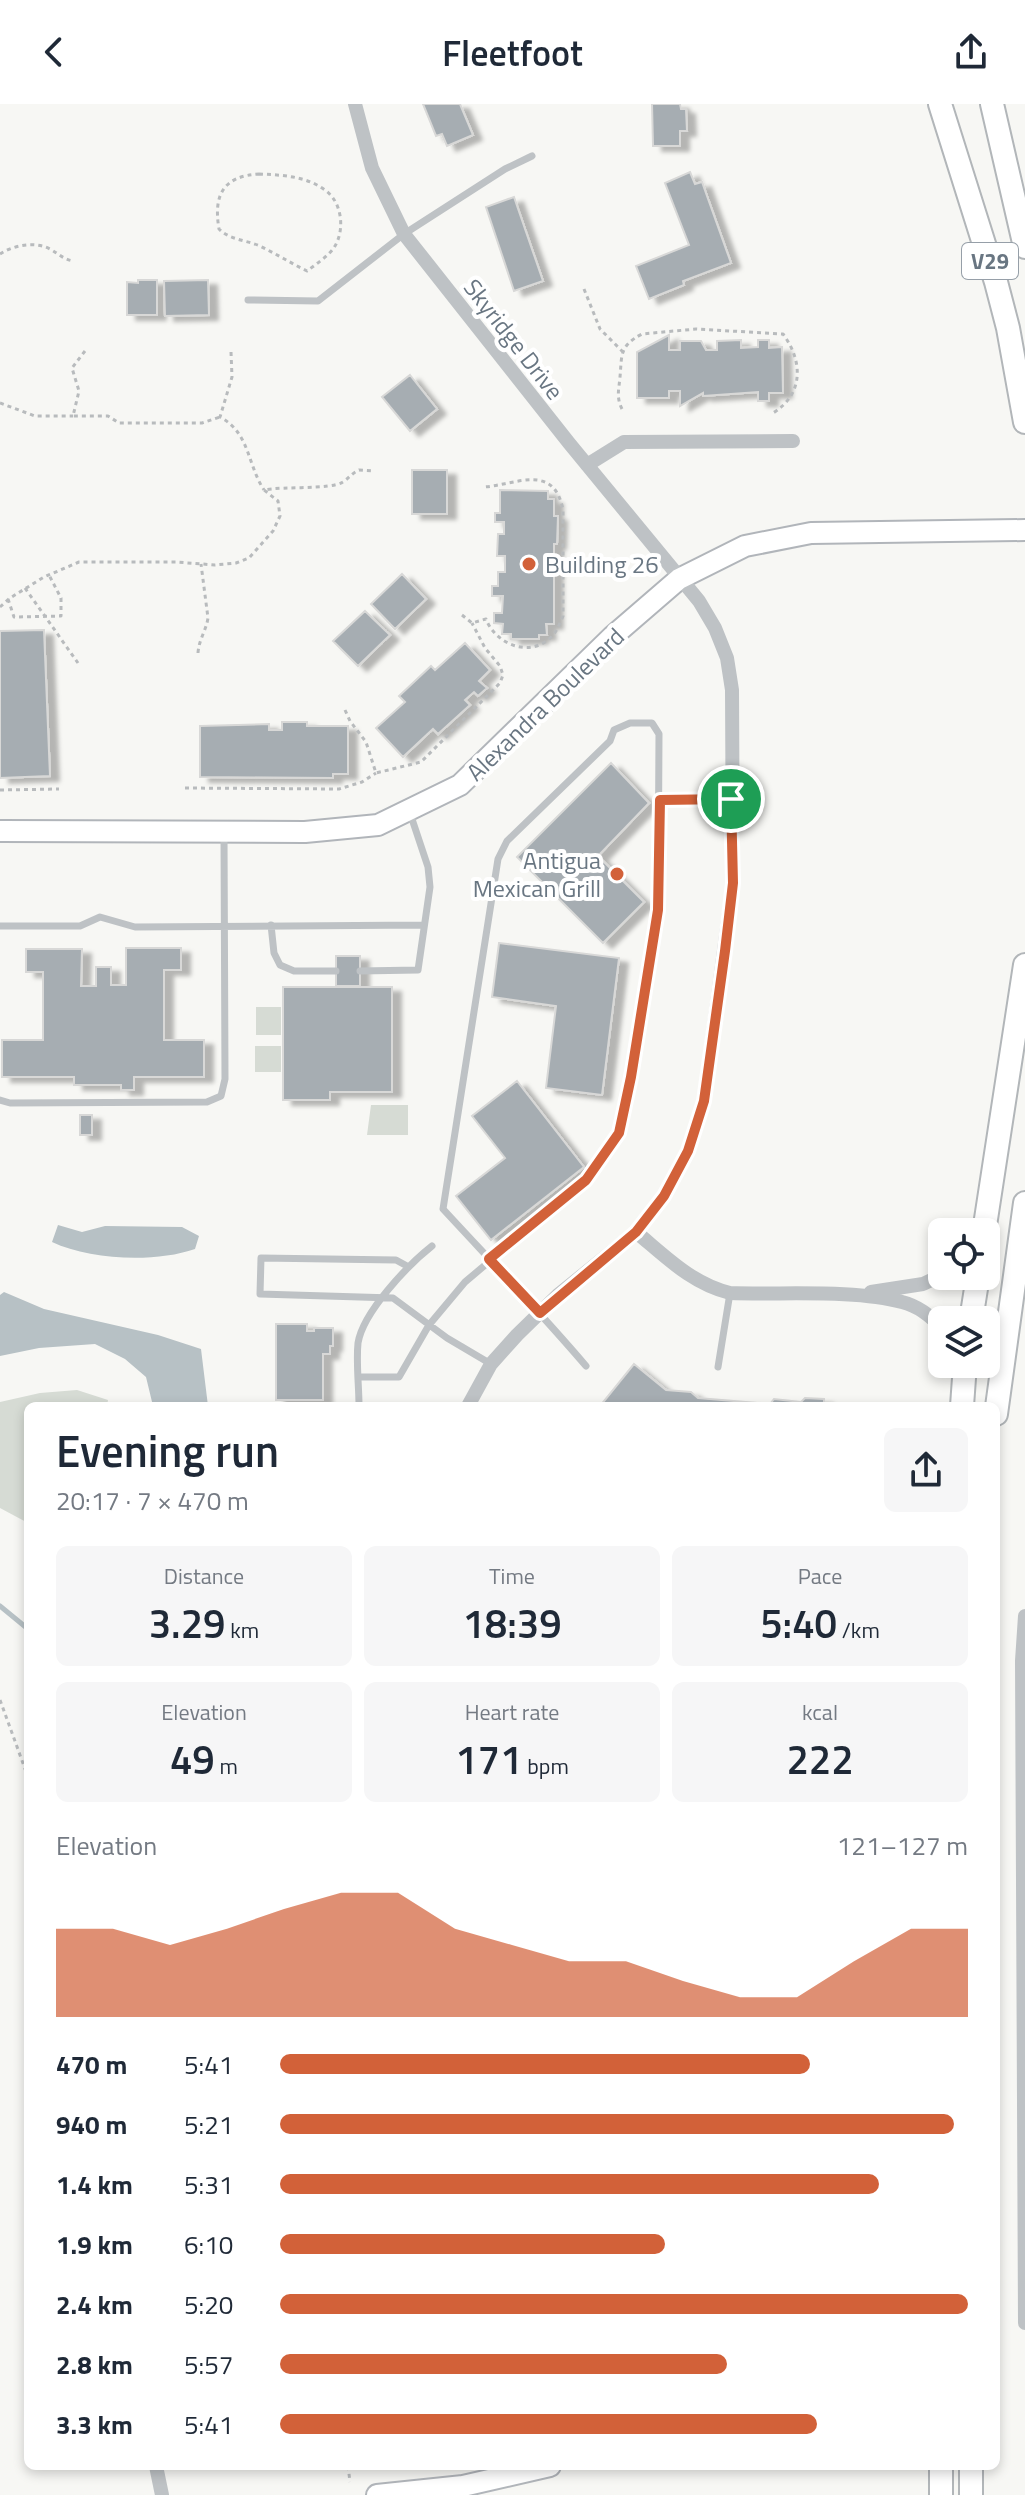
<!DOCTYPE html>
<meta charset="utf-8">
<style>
:root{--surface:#fff;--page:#f6f6f7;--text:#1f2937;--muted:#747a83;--accent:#d26139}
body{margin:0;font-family:"Titillium Web",sans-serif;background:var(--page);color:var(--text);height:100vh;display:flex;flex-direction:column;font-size:30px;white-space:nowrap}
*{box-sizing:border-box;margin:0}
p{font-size:26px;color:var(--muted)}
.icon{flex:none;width:44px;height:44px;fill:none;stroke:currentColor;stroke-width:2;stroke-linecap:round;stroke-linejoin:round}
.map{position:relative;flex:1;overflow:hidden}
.side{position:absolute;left:24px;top:1298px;width:976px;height:1068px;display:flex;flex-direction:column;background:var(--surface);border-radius:12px;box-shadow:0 4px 12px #0003}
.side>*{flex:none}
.controls{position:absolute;left:928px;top:1114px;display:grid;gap:16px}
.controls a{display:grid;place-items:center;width:72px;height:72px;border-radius:12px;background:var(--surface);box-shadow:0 4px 12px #0003;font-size:40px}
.pin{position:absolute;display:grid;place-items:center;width:68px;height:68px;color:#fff;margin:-34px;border:4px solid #fff;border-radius:50%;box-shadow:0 2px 8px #0007}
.round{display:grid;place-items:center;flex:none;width:84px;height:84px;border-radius:12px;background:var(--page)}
.summary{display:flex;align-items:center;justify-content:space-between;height:136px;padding:0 32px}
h1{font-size:44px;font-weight:600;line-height:60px}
.metrics{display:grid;grid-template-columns:repeat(3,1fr);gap:12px;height:136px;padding:8px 32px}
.metrics div{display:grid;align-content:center;border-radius:12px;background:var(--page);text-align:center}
.metrics b{font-size:40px;font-weight:600}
.metrics small{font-size:22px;font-weight:400}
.metrics p{font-size:22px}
.chart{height:224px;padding:16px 32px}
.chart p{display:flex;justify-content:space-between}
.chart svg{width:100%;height:144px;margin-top:8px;fill:var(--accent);opacity:.7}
ul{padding:0 32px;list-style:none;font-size:26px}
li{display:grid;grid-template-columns:128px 96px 1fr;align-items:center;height:60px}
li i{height:20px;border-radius:10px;background:var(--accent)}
header{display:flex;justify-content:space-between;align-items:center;height:104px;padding:0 32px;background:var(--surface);font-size:36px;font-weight:600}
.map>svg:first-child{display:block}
.green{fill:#d6dbd4}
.water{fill:#b7c1c5}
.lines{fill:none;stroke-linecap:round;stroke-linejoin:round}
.stream{stroke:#b7c1c5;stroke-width:5}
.building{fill:#a6adb2;stroke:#d8d8d7;stroke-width:2;filter:url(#shadow)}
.secondary-casing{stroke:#b1b5ba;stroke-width:24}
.primary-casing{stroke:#b2b6b9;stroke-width:26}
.path{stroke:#b8bbbd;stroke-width:3;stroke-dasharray:4 4;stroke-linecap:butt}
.lane{stroke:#bec2c5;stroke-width:7}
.street{stroke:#bec2c5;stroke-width:14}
.secondary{stroke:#fff;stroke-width:20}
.primary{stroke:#fff;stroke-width:22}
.route-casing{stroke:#fff;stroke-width:16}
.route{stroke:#d26139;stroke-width:10}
.poi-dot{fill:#d26139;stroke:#fff;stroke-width:3}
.labels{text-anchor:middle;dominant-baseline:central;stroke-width:8;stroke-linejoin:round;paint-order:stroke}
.shield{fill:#fff;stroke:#969fa8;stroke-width:2}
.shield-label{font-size:22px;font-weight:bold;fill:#697682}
.street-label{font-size:24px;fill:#697682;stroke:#fff}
.poi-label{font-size:24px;fill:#697682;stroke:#fff;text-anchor:start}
</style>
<header><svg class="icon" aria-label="back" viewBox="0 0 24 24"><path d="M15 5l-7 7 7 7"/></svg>Fleetfoot<svg class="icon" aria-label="share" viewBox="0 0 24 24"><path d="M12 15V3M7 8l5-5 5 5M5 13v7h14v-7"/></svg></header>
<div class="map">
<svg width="1025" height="2391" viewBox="0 0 1025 2391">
<defs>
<filter id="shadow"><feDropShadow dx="9" dy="5" stdDeviation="2" flood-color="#0004"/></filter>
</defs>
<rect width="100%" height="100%" fill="#f7f7f4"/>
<!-- green -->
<path class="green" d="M256,903H281V931H256Z
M255,942H281V968H255Z
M371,1001H408V1031H367Z
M77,1286L108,1296L107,1302H28V1419L0,1404V1298L40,1289Z"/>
<!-- water -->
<path class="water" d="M58,1121L82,1128L105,1122L182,1123L199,1132L195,1145C155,1159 90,1156 52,1138Z
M4,1188L44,1205L158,1231L201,1245L208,1302H153L146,1273L125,1255L95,1240L39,1244L0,1252V1191Z"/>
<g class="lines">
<!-- stream -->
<path class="stream" d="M0,1502L28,1525"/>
</g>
<!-- building -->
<path class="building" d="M423,0H460L473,31L447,42L442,30L436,32Z
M652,0H680L681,5H686L687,27H680V42H653Z
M690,68L695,80L702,78L731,159L683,177L684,181L649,195L636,162L689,141L665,79Z
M514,93L543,177L514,187L486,103Z
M138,176H157V211H127V178L138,179Z
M208,176L209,211L165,212L164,177Z
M669,231V246H680V237H701L706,246H717V237L741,236V244L758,243V236H769V244L782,243L783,289H769V297H758V288L703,292V289L680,302V287H669V294H637V248Z
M410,271L437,305L410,327L382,293Z
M412,366H447V410H412Z
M500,386L548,387V395H554V412H558L557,440H554V520H546L547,531H539V535H511V530H502L503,520L494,519V509H502L503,492H492V482H498V468H505V452H497L498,430H504V418H495V409H500Z
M402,470L426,495L395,525L371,500Z
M365,507L390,531L358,562L333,537Z
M44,526L50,672L0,674V527Z
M465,539L490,566L479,577L487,584L478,592L474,588L465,596L470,601L438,630L433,625L403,653L376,624L405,598L399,592L431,562L435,566Z
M282,618H307V622H348V670H333V674L200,673V622L269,620V626H282Z
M611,659L649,699L598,752L644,798L603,839L517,753Z
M499,839L619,854L602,991L546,984L556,902L492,893Z
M126,844H181V866H164V936H204V973H134V986H121V981H74V973H2V936H43V868H26V845H82L81,882H96V863H111V881H126Z
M336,852H360V882H336Z
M283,883H392V988H330V996H283Z
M517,977L584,1063L491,1136L456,1092L505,1054L472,1012Z
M80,1011H92V1031H80Z
M276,1220H307V1227H314V1224H333V1242H330V1250H323V1296H276Z
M634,1260L666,1286L691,1288L698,1294L770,1300L774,1295L801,1298L805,1294L824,1295V1302H600Z"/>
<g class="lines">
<!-- secondary casing -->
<g class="secondary-casing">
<path id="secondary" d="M0,727L305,728L378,721L460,681L613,532L679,475L745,442L811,429L1025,426
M377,2391L463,2382L550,2362"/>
</g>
<!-- primary casing -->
<g class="primary-casing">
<path id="primary" d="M940,0L996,178L1008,224L1025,318
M992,0L1025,143
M984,1128L1025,861
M971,1216L978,1172
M962,1302L965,1260
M996,1310L1025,1099
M941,2362V2391
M971,2362V2391"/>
</g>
<!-- path -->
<path class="path" d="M259,70C282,71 306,72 325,86C342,98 345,125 335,142C329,152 316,160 307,167C291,159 276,150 260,142C246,136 230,136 219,125C213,90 224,72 259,70Z
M0,150C14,141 35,137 50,145C59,150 64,156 74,157
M584,185L600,225L623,248
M85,247L72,264L79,287L73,312H108L119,319H202L220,313
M231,248L232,273L220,313C250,329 247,360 264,386
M0,299L35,312H73
M622,305C616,293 619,285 620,273C622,251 619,242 642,230L696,225L783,230C803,257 804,290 773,309
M25,484L78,559
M8,495L14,513L61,512V494L49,471
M0,503L10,494L44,473L79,458H176L215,461L236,459L249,454L273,427L280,412L278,397L264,386C283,382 330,386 343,378C349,374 352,369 359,366L374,367
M462,511L472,519L486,515C494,537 523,552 545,538C555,532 559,522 563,512V406C554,358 515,381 484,383
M198,549C199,535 206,527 208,514L201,460
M345,606L350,617L366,638L376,669L421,658L500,579L503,571L500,562L485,544L472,519
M185,684L339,685L362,678L376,669
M0,686L59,685
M0,1596L28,1673
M348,2362L350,2378"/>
<!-- lane -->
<path class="lane" d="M248,196L318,197L404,130L505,65L532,52
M660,696L731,695
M271,821L274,849L280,861L294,867H336
M0,822H80L100,813L135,823L424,821
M360,867L418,866L430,783L428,763L409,706
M0,996L10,999L207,998L221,992L225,975L224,730
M407,1162L396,1156L261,1154L260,1190L393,1194L447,1234L491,1260
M718,1263L730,1189
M359,1273H399L429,1221L465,1178L586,1076L619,1029L631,973L658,806L659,630L652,619H630L614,626L610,637L507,737L498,755L443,1105C491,1157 540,1208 586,1262
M359,1302C359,1282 356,1259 358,1239C363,1208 408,1161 432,1142"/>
<!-- street -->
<path class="street" d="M355,0L372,64L404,130L569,339L699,497L715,524L727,554L732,586L733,779L704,997L688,1047L664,1092L636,1128L558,1191L517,1231L491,1260L468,1302
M587,361L624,338L793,337
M636,1128C665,1152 692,1180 730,1189C780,1191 855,1185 902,1198C918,1202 932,1213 942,1225
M871,1188L923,1180L942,1171
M1025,1512L1022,1557L1025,2219
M156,2362L162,2391"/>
<!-- secondary -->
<use href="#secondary" class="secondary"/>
<!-- primary -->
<use href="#primary" class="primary"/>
</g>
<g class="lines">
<!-- route casing -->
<g class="route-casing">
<path id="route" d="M731,695L733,779L725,847L704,997L688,1047L664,1092L636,1128L540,1209L489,1155L586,1076L619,1029L631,973L658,806L660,696Z"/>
</g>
<!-- route -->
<use href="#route" class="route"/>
</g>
<!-- markers -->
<g class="poi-dot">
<circle cx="529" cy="460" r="8"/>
<circle cx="617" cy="770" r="8"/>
</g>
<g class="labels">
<!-- shield labels -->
<rect class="shield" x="962" y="139" width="56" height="36" rx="6"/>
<g class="shield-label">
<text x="990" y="157">V29</text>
</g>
<!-- street labels -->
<g class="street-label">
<text transform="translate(514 235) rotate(52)">Skyridge Drive</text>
<text transform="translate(545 600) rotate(-44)">Alexandra Boulevard</text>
</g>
<!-- poi labels -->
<g class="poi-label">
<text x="545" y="460">Building 26</text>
<text x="601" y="756" text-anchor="end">Antigua<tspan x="601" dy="28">Mexican Grill</tspan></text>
</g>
</g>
</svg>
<div class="controls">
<a><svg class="icon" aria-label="locate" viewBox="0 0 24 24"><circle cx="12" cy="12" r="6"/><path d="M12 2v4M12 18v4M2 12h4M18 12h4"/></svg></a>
<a><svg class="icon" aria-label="layers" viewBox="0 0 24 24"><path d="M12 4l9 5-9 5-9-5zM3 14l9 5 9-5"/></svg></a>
</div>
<div class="pin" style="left:731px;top:695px;background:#1e9e55"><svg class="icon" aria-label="arrive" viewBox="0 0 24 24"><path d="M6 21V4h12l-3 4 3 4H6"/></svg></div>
<section class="side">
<div class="summary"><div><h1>Evening run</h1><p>20:17 · 7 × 470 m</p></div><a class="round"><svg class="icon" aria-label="share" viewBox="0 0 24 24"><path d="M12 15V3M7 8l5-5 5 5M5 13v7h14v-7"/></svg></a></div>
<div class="metrics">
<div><p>Distance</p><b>3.29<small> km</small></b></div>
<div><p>Time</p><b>18:39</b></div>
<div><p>Pace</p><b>5:40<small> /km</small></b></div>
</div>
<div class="metrics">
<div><p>Elevation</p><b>49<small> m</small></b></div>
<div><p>Heart rate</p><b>171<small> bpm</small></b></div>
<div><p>kcal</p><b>222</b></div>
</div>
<div class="chart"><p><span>Elevation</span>121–127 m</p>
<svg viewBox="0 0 160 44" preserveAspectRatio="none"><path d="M0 44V17L10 17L20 22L30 17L40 11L50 6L60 6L70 17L80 22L90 27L100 27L110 33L120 38L130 38L140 27L150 17L160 17V44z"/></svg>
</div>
<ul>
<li><b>470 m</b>5:41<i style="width:77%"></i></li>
<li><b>940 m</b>5:21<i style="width:98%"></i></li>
<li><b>1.4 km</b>5:31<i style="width:87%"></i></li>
<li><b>1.9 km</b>6:10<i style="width:56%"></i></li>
<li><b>2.4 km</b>5:20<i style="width:100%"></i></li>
<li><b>2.8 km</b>5:57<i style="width:65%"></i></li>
<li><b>3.3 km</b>5:41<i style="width:78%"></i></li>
</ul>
</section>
</div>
